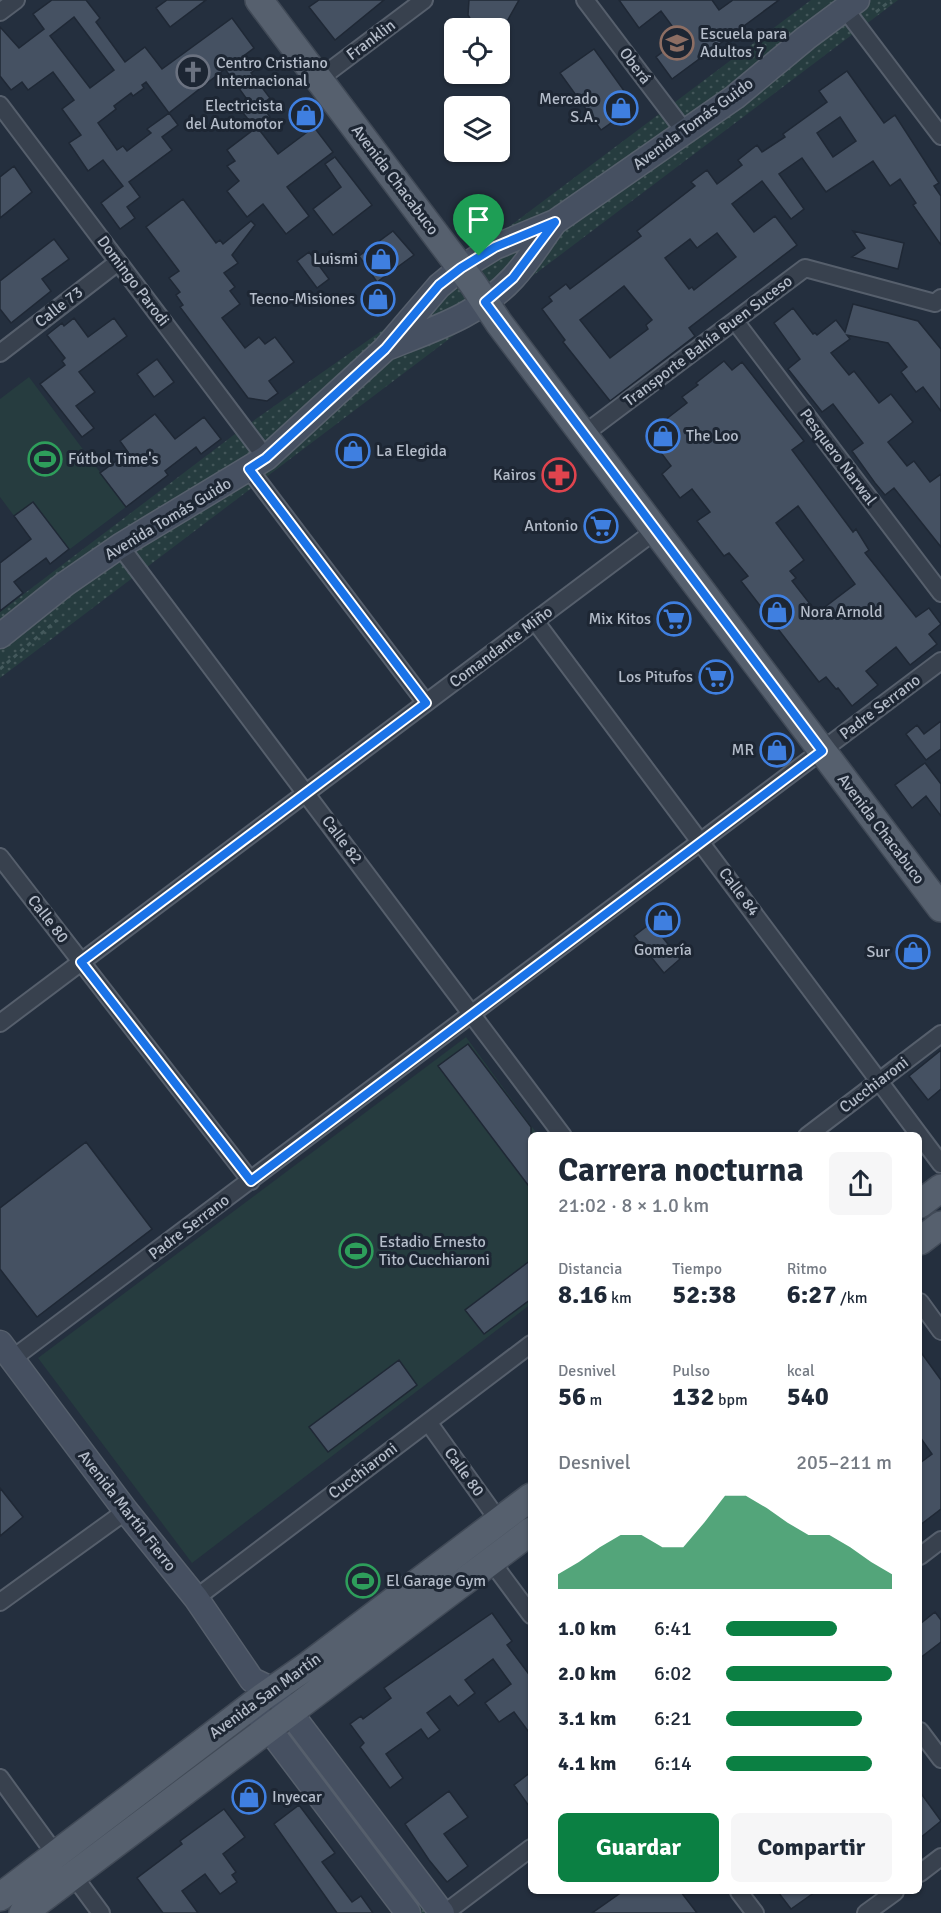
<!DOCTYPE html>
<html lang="es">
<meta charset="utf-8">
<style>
:root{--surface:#fff;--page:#f6f6f7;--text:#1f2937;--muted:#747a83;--accent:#0b8043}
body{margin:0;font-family:Signika,sans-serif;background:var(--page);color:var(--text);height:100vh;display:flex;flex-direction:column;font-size:22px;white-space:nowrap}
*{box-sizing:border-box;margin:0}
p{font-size:20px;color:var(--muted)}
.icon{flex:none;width:33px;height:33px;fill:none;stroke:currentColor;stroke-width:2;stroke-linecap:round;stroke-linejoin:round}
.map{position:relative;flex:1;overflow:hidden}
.sheet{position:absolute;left:528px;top:1132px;width:394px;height:762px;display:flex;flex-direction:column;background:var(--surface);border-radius:9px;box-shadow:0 2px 4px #0004}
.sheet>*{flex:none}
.tools{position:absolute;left:444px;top:18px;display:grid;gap:12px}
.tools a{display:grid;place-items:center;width:66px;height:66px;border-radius:9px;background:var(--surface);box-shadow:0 2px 4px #0004;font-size:30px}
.pin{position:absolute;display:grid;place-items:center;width:51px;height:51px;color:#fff;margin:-62px -26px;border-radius:50% 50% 50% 0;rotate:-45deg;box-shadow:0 0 6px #0007}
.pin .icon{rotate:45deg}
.round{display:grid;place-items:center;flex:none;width:63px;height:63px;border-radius:9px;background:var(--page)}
.summary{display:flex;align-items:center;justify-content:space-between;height:102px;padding:0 30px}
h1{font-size:33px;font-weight:700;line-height:45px}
.metrics{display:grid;grid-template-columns:repeat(3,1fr);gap:9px;height:102px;padding:6px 30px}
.metrics div{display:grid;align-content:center}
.metrics b{font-size:26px;font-weight:700}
.metrics small{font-size:16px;font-weight:400}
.metrics p{font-size:16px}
.chart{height:168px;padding:12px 30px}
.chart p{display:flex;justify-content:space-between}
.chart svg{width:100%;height:108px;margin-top:6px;fill:var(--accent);opacity:.7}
.cta{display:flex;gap:12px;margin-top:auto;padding:12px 30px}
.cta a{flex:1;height:69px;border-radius:9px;background:var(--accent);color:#fff;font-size:24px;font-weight:700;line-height:69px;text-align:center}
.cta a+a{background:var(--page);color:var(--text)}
ul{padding:0 30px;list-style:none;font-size:20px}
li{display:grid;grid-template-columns:96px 72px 1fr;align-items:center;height:45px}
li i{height:15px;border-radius:8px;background:var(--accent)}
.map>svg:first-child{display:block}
.green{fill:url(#green-dots)}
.pitch{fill:#263c3f}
.building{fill:#455162;stroke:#1f2835;stroke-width:1.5;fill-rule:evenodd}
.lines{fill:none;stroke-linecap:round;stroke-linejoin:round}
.minor-casing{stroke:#565f6c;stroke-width:20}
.secondary-casing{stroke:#565f6c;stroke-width:27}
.primary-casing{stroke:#414a57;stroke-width:30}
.path{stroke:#44595c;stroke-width:3;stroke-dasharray:4.5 4.5;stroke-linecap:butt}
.minor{stroke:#38414e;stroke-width:16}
.secondary{stroke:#465061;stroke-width:24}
.primary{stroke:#56606e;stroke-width:27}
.route-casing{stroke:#fff;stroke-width:12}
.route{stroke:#1a73e8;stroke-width:8}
.labels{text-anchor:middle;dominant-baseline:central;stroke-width:6;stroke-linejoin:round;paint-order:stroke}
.poi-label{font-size:16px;fill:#b4bcc9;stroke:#1d2633;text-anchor:end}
.street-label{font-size:16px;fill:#b4bcc9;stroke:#1d2633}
</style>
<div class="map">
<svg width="941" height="1913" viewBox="0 0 941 1913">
<defs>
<pattern id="green-dots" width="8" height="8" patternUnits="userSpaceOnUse" patternTransform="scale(1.5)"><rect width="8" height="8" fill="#263c3f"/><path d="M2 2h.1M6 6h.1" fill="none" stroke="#435659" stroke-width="1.8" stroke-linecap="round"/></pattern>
</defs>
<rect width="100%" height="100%" fill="#242f3e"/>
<!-- green -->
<path class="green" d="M811,0H898L0,678V612L243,428L397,320L458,265Z
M304,1738L435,1913H418L293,1748Z"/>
<!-- pitch -->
<path class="pitch" d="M29,377L126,507L50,564L0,497V399Z
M466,1037L538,1135L531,1136V1304L192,1563L38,1358Z"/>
<!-- building -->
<path class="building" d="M52,0H86L100,18L96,22L125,62L145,47L162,69L232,18L254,48L245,55L256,69L251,73L270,98L261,105L270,117L255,128L240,109L249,102L225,69L169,113L178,125L162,137L172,150L129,182L140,197L127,207L135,218L120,229L101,203L123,186L103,160L88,171L69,143L81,135L62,109L74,100L53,72L28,90L22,82L11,90L0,76V27L19,48L44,29L33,14ZM74,17L114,70L90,88L50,36ZM146,82L169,113L147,129L151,133L127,151L123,146L117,150L98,123L116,109L114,106L131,93L133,96L144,88L142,85Z
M167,0H206L170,27L156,8Z
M319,0H384L335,40L309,7Z
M469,0H519L506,23L500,28H479L475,27L468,15Z
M619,0H712L719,10L733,0H779L672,79L656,57L681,38L661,11L639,28Z
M594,49L635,106L601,130L560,73Z
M847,71L884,123L895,115L939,183L934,186L941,196V245L913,205L916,203L900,179L890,186L873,161L826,192L802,158L779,174L804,209L791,219L762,181L732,204L754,232L775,216L797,245L689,328L695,336L610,401L563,342L565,340L542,309L552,301L549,297L566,284L570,289L641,236L637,231L695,186L691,182L707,170L717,184L742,165L738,160L757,145L762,152L785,137L783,134L827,102L819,91ZM840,117L856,141L833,157L817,133ZM717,233L736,257L694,290L692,287L689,289L665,258L690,239L697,248ZM624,286L652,320L646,325L648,329L610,358L580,320Z
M257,127L278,154L314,127L333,152L287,187L309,216L286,234L263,204L247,217L227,191L239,181L227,166L235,161L227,150Z
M335,157L372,205L333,235L313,209L341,187L325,164Z
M14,166L32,192L0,218V177Z
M183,199L216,243L220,240L223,244L251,221L255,225L232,255L238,263L224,273L235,287L230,291L240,304L222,318L245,348L259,337L265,344L275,337L294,362L269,381L278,393L267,401L248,398L180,307L183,305L176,295L180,292L169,278L179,271L146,227Z
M393,231L414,255L377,282L359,256Z
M853,231L904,243L898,269L852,257L865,248Z
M54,239L69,259L42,279L51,291L11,323L0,309V281Z
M309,252L329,279L317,288L297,261Z
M853,304L918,321L941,349V411L923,387L916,392L901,372L907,367L888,343L847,335L850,339L831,353L849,375L854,371L879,403L891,394L913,422L888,442L907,466L914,461L930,482L941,474V547L894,488L885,495L875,483L852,451L863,443L833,404L822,412L788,369L800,359L774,323L793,308L813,334L815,333L817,335L836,320L845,332Z
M74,318L88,337L114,318L127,336L79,372L95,392L76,406L94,428L82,437L40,384L65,365L62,361L65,358L47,335L62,323L64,326Z
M157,359L174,382L154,397L137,374Z
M724,361L732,370L742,362L804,441L792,450L853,532L856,529L869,550L865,553L916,617L929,608L941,624L929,634L937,644L910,665L896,647L866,671L878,685L852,706L838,688L836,689L826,677L819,682L741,581L748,576L729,553L724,556L697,521L710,512L692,489L680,498L662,474L671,466L647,434L687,403L682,397L698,385L696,383ZM798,506L855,584L817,613L792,581L796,578L790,571L804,560L776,523Z
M155,414L175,439L204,417L221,439L201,454L196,447L165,471L168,475L126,507L100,473L128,452L120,441Z
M33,502L69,549L50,564L46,558L14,582L23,593L0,611V563L31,539L14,516Z
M941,721V749L926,760L906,734L917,725L924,734Z
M925,763L941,784V816L926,796L912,808L895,785Z
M651,923L680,959L664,973L634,936Z
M468,1044L531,1127V1189L438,1066Z
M941,1050V1089L928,1100L909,1076Z
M86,1142L152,1229L37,1317L0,1269V1208Z
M531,1260V1299L484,1334L465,1310Z
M920,1351L941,1380V1509L920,1525V1463L932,1454L920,1437Z
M399,1360L417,1385L328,1452L309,1427Z
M0,1488L23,1517L0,1536Z
M935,1612L941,1620V1642L920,1658V1624Z
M492,1613L512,1641L507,1645L531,1677V1735L514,1712L499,1722L485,1703L511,1684L493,1659L465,1680L475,1693L458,1706L450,1696L427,1713L440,1730L428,1739L421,1729L386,1754L403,1778L390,1788L360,1747L364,1743L350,1724L361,1716L363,1719L391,1698L384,1688Z
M531,1772V1809L514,1785Z
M449,1791L468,1817L444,1834L468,1866L447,1882L429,1860L405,1824Z
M920,1792L941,1821L920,1838Z
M299,1805L335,1853L322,1862L352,1902L361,1896L373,1913H337L274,1824Z
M224,1809L245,1837L223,1854L236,1872L232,1875L237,1882L220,1894L205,1874L182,1891L198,1913H163L137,1878L182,1844L180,1841Z
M622,1892H681L697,1913H592Z
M778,1892H815L791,1909Z"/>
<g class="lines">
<!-- minor casing -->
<g class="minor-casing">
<path id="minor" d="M585,0L685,132
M845,9L941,136
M0,12L16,0
M319,79L424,0
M0,105L266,458
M735,321L941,593
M0,353L118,262
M584,434L805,268L935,303L941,298
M249,469L426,703
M120,546L563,1136
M535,621L941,1164
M0,857L251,1181
M0,1023L656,530
M807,1136L941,1034
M920,1302L941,1331
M12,1359L941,661
M428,1422L499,1521
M920,1556L941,1540
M491,1561L531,1615
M196,1598L531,1344
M0,1602L126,1511
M920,1731L941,1759
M0,1778L56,1855
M920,1873L941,1857
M73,1875L101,1913
M739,1892L755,1913
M445,1913L531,1848
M866,1913L895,1892"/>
</g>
<!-- secondary casing -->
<g class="secondary-casing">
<path id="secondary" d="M389,347C434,329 479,315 513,278C529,261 541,240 555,222
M0,636L65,584L120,546L266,458L385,349L439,286L461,268L495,247L555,222L735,97L806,38L857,0
M0,1343L126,1511L196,1598L252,1680L273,1690L442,1913
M257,1713L408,1913"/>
</g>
<!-- primary casing -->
<g class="primary-casing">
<path id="primary" d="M259,0L473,284L499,323L941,908
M920,1204L941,1188
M920,1241L941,1225
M0,1897L264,1696L310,1664L531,1497
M23,1913L531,1531"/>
</g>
<!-- path -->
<path class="path" d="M876,12L891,0
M0,669L57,620"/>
<!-- minor -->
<use href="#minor" class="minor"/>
<!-- secondary -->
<use href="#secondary" class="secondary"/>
<!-- primary -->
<use href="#primary" class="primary"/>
</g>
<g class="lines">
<!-- route casing -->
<g class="route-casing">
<path id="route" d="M555,222L513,278L485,302L822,751L251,1181L81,962L426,703L249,469L266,458L385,349L439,285L461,268L495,247Z"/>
</g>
<!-- route -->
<use href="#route" class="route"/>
</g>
<!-- icons -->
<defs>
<g id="school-ring" transform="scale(1.725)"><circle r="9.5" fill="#1d2633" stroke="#8d6e63" stroke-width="1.5"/><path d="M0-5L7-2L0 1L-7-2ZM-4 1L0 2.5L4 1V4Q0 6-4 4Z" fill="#8d6e63"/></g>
<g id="church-ring" transform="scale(1.725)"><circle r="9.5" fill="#1d2633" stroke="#6b7280" stroke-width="1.5"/><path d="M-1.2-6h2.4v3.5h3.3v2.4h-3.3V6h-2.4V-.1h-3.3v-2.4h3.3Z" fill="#6b7280"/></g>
<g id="shop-ring" transform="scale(1.725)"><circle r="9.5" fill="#1d2633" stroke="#3f7fe0" stroke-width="1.5"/><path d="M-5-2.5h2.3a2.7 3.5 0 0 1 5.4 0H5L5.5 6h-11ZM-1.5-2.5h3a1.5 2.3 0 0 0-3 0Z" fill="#3f7fe0"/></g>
<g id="stadium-ring" transform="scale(1.725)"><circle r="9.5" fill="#1d2633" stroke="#2e9e5b" stroke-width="1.5"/><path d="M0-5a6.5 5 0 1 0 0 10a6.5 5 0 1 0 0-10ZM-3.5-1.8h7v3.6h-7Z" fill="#2e9e5b"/></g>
<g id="pharmacy-ring" transform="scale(1.725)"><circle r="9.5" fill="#1d2633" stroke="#e0444e" stroke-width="1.5"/><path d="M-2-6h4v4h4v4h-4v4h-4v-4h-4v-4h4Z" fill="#e0444e"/></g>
<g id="supermarket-ring" transform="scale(1.725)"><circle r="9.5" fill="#1d2633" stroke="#3f7fe0" stroke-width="1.5"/><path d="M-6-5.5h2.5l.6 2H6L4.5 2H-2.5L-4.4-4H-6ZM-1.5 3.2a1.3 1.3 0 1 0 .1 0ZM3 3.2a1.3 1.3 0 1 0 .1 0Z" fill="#3f7fe0"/></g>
</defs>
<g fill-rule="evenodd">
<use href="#school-ring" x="677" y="43"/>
<use href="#church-ring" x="193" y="72"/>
<use href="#shop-ring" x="621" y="108"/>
<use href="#shop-ring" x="306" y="115"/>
<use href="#shop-ring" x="381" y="259"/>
<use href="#shop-ring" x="378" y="299"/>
<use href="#shop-ring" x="663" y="436"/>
<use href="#shop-ring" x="353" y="451"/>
<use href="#stadium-ring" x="45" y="459"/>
<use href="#pharmacy-ring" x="559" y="475"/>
<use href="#supermarket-ring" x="601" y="526"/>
<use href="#shop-ring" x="777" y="612"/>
<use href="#supermarket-ring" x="674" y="619"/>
<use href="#supermarket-ring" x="716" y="677"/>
<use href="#shop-ring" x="777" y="750"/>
<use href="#shop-ring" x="663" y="920"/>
<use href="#shop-ring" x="913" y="952"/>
<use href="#stadium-ring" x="356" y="1251"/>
<use href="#stadium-ring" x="363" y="1581"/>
<use href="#shop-ring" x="249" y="1797"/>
</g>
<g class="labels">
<!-- poi labels -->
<g class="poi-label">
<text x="700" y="34" text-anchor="start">Escuela para<tspan x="700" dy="18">Adultos 7</tspan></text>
<text x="216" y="63" text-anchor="start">Centro Cristiano<tspan x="216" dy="18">Internacional</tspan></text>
<text x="598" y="99">Mercado<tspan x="598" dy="18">S.A.</tspan></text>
<text x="283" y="106">Electricista<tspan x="283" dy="18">del Automotor</tspan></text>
<text x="358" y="259">Luismi</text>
<text x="355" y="299">Tecno-Misiones</text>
<text x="686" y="436" text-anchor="start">The Loo</text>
<text x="376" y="451" text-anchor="start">La Elegida</text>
<text x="68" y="459" text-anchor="start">Fútbol Time's</text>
<text x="536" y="475">Kairos</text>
<text x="578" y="526">Antonio</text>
<text x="800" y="612" text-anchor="start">Nora Arnold</text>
<text x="651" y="619">Mix Kitos</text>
<text x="693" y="677">Los Pitufos</text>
<text x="754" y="750">MR</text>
<text x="663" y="950" text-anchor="middle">Gomería</text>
<text x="890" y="952">Sur</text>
<text x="379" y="1242" text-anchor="start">Estadio Ernesto<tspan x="379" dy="18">Tito Cucchiaroni</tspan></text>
<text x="386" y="1581" text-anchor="start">El Garage Gym</text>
<text x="272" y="1797" text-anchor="start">Inyecar</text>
</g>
<!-- street labels -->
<g class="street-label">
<text transform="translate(371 40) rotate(-37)">Franklin</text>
<text transform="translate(635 66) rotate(53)">Oberá</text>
<text transform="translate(693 124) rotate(-36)">Avenida Tomás Guido</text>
<text transform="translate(395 180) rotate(53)">Avenida Chacabuco</text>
<text transform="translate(133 281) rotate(53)">Domingo Parodi</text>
<text transform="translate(59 307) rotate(-38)">Calle 73</text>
<text transform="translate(708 341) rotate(-37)">Transporte Bahía Buen Suceso</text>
<text transform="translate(838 457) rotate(53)">Pesquero Narwal</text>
<text transform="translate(168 519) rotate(-31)">Avenida Tomás Guido</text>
<text transform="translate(501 647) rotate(-37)">Comandante Miño</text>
<text transform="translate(880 707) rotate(-37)">Padre Serrano</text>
<text transform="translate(881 829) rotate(53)">Avenida Chacabuco</text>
<text transform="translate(342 840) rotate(53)">Calle 82</text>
<text transform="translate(739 892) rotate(53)">Calle 84</text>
<text transform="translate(48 919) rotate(52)">Calle 80</text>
<text transform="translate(874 1085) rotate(-37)">Cucchiaroni</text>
<text transform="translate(189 1227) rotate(-37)">Padre Serrano</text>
<text transform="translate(363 1471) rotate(-37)">Cucchiaroni</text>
<text transform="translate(464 1472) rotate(54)">Calle 80</text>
<text transform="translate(127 1511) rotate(52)">Avenida Martín Fierro</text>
<text transform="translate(265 1696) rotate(-36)">Avenida San Martín</text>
</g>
</g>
</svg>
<div class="tools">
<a><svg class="icon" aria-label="locate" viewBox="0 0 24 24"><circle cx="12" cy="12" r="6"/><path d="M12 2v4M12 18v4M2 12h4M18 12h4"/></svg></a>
<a><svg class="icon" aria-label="layers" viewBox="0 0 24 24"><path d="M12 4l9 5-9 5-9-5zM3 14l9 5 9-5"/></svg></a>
</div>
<div class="pin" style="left:479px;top:256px;background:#1e9e55"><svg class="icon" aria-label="arrive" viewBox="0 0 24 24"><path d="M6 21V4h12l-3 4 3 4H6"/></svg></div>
<section class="sheet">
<div class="summary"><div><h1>Carrera nocturna</h1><p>21:02 · 8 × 1.0 km</p></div><a class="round"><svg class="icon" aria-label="share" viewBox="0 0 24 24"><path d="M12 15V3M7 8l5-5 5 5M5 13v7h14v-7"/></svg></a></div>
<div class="metrics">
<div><p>Distancia</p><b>8.16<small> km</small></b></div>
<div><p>Tiempo</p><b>52:38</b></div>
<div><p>Ritmo</p><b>6:27<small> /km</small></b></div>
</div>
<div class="metrics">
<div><p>Desnivel</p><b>56<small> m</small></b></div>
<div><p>Pulso</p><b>132<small> bpm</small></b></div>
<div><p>kcal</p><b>540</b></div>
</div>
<div class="chart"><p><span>Desnivel</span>205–211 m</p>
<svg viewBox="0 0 160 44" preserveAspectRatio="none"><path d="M0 44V38L10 33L20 27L30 22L40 22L50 27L60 27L70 17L80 6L90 6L100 11L110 17L120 22L130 22L140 27L150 33L160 38V44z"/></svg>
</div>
<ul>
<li><b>1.0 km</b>6:41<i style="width:67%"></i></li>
<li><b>2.0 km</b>6:02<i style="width:100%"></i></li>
<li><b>3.1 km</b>6:21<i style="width:82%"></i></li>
<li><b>4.1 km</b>6:14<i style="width:88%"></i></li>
</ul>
<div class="cta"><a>Guardar</a><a>Compartir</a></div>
</section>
</div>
